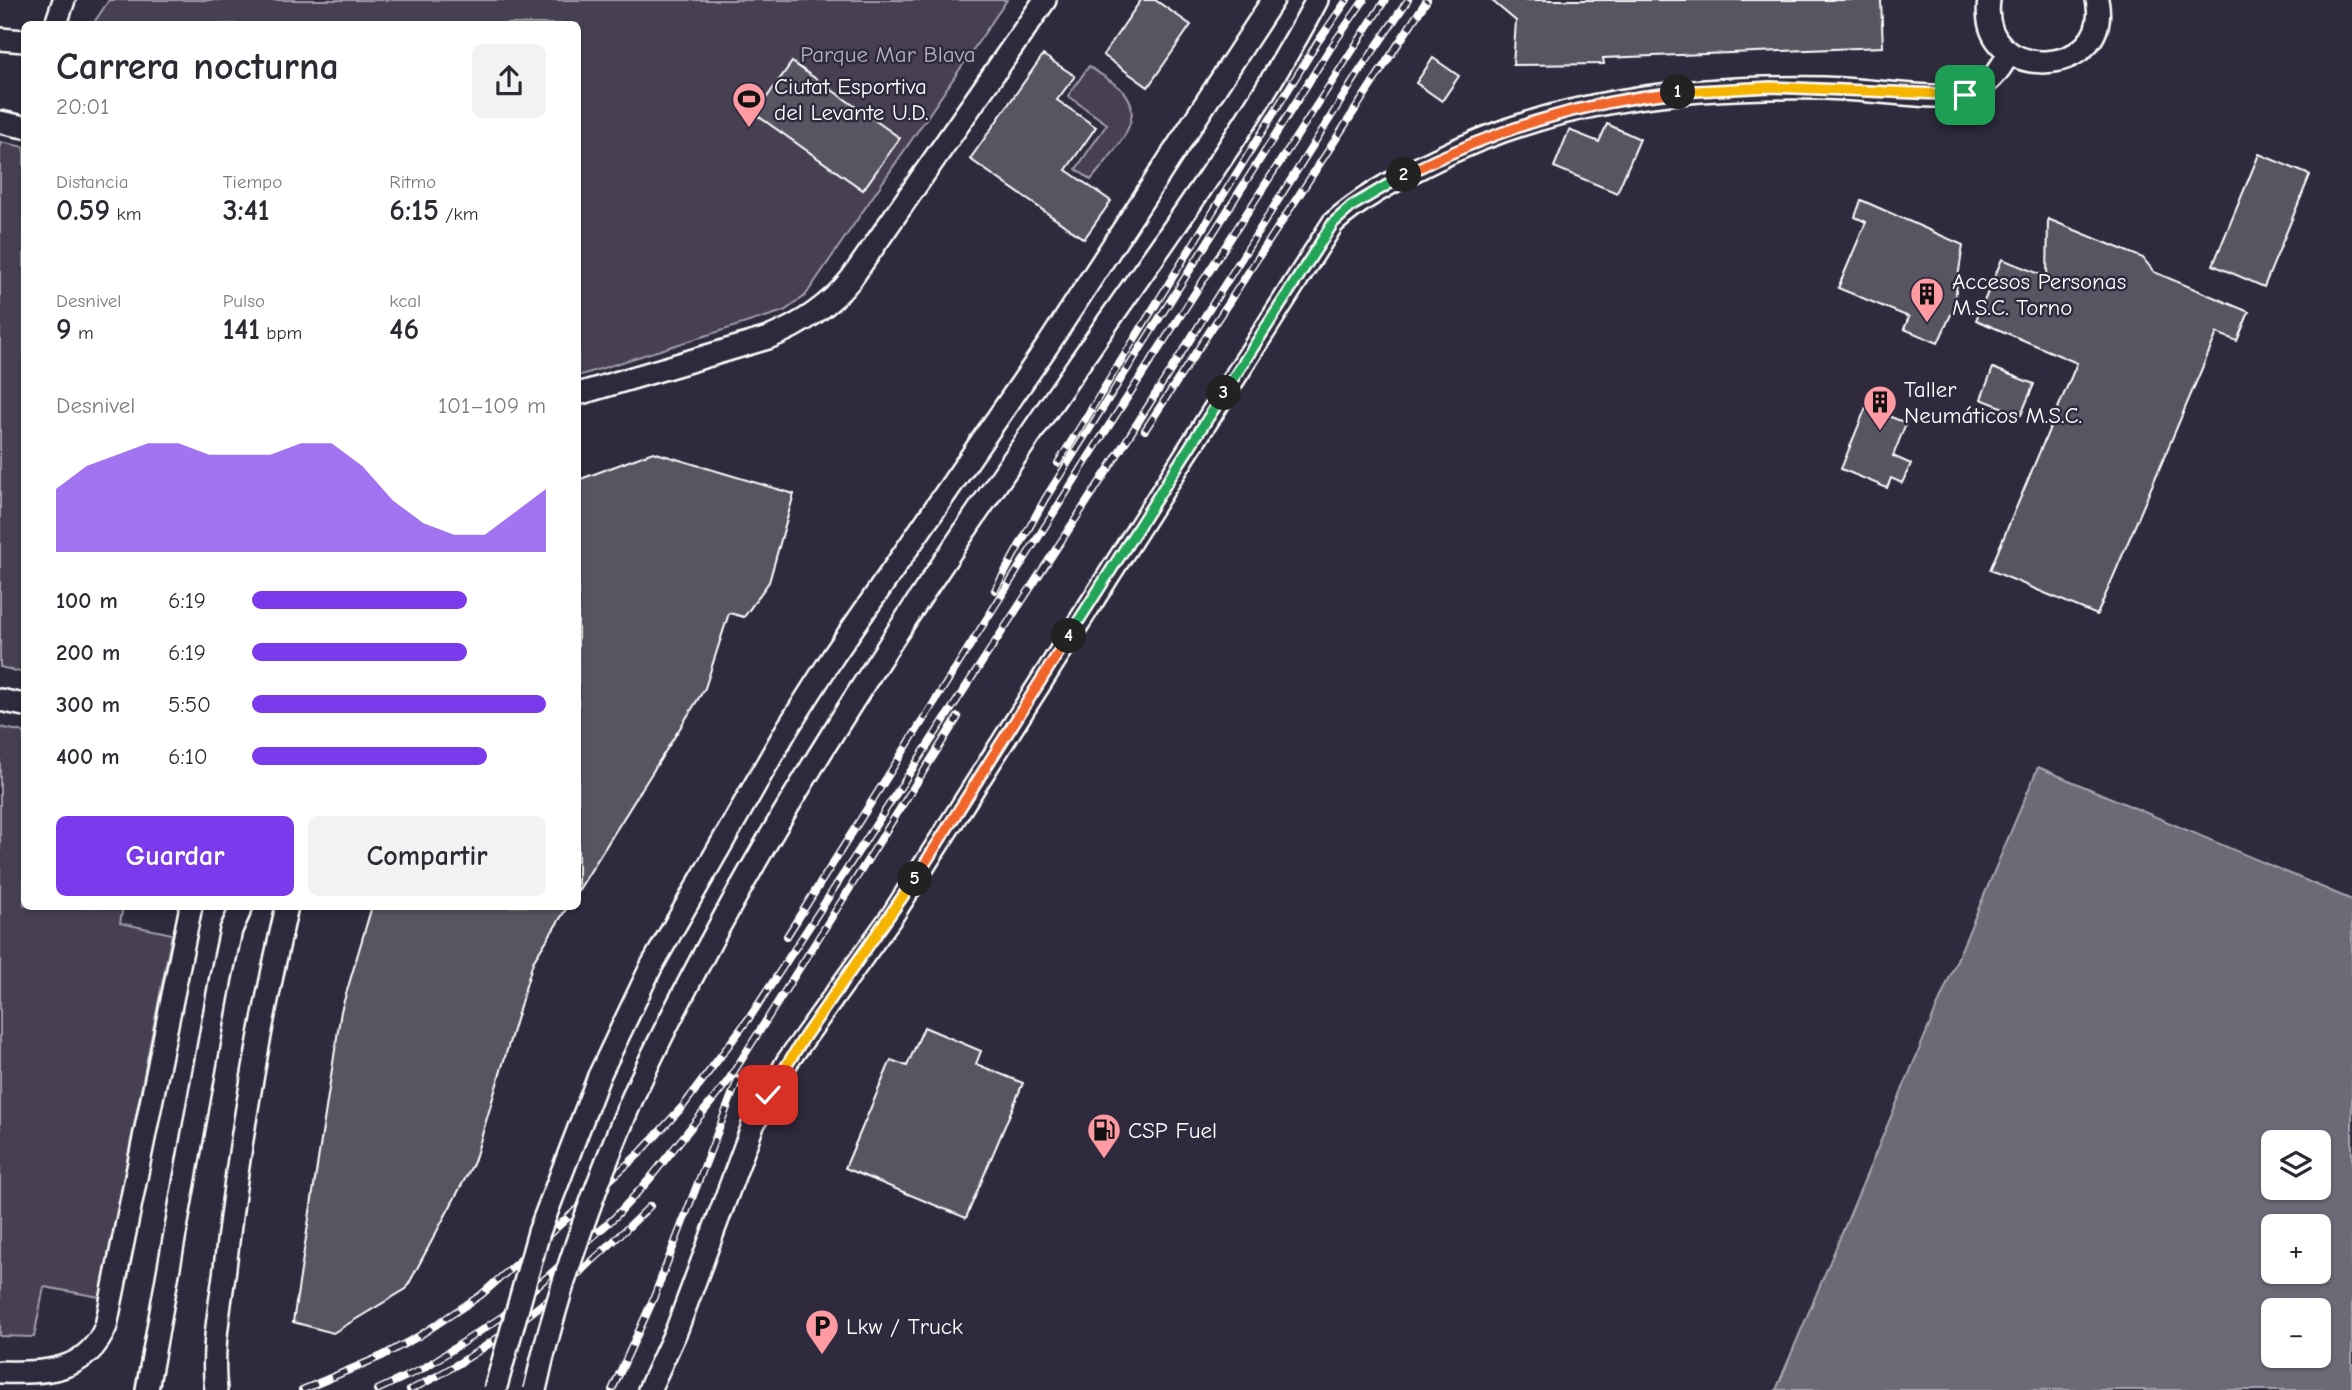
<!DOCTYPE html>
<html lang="es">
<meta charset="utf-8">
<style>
:root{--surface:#fff;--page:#f2f2f3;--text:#2b2b33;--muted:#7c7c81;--accent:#7c3aed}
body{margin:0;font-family:"Comic Neue",sans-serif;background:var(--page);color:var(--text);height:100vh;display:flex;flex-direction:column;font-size:26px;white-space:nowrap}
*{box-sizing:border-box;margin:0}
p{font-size:23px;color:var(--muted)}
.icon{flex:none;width:38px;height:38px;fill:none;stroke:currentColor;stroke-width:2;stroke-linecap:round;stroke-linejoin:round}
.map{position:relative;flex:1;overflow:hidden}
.details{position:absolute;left:21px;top:21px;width:560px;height:889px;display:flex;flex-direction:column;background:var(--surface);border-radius:10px;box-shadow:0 2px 5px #0004}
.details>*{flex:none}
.tools{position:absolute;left:2261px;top:1130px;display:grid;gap:14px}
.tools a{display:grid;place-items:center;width:70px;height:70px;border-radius:10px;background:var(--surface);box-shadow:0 2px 5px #0004;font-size:35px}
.pin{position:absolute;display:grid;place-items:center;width:60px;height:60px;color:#fff;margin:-30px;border-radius:14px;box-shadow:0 4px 10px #0006}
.km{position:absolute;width:35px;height:35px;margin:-18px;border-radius:50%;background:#222;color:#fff;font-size:19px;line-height:35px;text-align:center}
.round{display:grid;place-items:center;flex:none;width:74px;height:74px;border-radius:10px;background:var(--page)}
.overview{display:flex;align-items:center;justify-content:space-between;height:119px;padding:0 35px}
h1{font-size:38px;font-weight:800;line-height:52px}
.metrics{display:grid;grid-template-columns:repeat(3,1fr);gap:10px;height:119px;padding:7px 35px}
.metrics div{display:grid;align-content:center}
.metrics b{font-size:30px;font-weight:800}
.metrics small{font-size:19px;font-weight:400}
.metrics p{font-size:19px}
.chart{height:196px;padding:14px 35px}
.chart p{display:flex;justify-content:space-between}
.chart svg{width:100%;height:126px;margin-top:7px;fill:var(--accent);opacity:.7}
.cta{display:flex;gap:14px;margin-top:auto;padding:14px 35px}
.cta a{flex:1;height:80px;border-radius:10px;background:var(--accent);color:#fff;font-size:28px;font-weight:800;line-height:80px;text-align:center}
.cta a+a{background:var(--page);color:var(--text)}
ul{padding:0 35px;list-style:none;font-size:23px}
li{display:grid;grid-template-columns:112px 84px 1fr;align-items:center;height:52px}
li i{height:18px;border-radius:9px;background:var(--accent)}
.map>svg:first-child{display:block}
.green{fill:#464152;stroke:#a2a0a8;stroke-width:2}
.water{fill:#6d6a77;stroke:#a7a6ad;stroke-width:2;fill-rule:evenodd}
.building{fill:#595564;stroke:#fff;stroke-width:2}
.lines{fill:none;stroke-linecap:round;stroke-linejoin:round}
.minor-casing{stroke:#fff;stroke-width:26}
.minor{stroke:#2f2a3d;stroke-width:21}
.rail-casing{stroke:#fff;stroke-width:8}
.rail{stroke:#2f2a3d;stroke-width:5;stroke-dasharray:16;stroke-linecap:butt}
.minor-bridge-casing{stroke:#fff;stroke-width:26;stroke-linecap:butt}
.minor-bridge{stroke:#2f2a3d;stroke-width:21}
.split-1-casing{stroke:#fff;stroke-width:14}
.split-2-casing{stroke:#fff;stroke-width:14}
.split-3-casing{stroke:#fff;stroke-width:14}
.split-4-casing{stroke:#fff;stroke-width:14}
.split-5-casing{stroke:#fff;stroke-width:14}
.split-6-casing{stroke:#fff;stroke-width:14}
.split-1{stroke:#f5b400;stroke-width:9}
.split-2{stroke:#f0652b;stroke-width:9}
.split-3{stroke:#22a559;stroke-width:9}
.split-4{stroke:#22a559;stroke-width:9}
.split-5{stroke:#f0652b;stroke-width:9}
.split-6{stroke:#f5b400;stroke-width:9}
.labels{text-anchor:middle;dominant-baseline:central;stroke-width:5;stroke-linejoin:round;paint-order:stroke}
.park-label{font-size:23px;fill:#b5b3ba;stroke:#2f2a3d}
.poi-label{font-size:23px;fill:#fff;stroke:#2f2a3d;text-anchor:start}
</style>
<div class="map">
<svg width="2352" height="1390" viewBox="0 0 2352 1390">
<rect width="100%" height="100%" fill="#2f2a3d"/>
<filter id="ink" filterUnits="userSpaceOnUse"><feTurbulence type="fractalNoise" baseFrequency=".0143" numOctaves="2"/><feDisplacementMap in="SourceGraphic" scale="14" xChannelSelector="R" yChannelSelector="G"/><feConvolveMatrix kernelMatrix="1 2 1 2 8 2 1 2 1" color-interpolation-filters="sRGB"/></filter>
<g filter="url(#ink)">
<!-- green -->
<path class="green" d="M109,0H1007L805,296L784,311L578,376V24H93Z
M1089,66C1100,75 1115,82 1125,93C1148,120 1107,159 1091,180L1076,169L1107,124L1068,96Z
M0,142L24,147V673L0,667Z
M0,727L24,732V906L123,907L120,923L172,934L100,1297L44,1287L34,1337L0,1336Z"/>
<!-- water -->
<path class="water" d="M2038,767L2352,900V1390H1776ZM2273,1143H2319V1188H2273ZM2273,1227H2319V1272H2273ZM2273,1311H2319V1356H2273Z"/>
<!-- building -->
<path class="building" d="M1141,0H1155L1191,25L1148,87L1103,55Z
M1491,0H1881L1883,47L1603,58L1604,64L1513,65L1516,21Z
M1043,55L1075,76L1057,100L1096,127L1066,170L1111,201L1084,239L970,159Z
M1433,58L1459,76L1442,101L1416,83Z
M792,62L900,138L863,190L755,114Z
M1607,124L1640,139L1617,193L1554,167L1569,130L1599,142Z
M2259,154L2310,175L2264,287L2213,265Z
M1861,200L1963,245L1953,310L1938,343L1904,329L1909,317L1838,288L1866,222L1855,217Z
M2048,219L2143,258L2154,272L2249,312L2237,341L2217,333L2097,615L1990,570L2077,363L1976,320L2002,259L2047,277Z
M1993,368L2034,384L2021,415L1981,399Z
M1866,407L1906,423L1893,456L1911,464L1902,483L1891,478L1887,488L1841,469Z
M653,452L794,494L769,582L744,617L729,613L705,688L578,891V480Z
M372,906H568L533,962L474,1162L406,1289L333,1333L293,1322L341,1011Z
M924,1027L981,1051L976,1064L1023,1083L966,1218L845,1168L891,1060L907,1066Z"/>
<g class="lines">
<!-- minor casing -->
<g class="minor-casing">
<path id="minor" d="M1989,0C1977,86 2114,79 2097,0
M56,24L64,0
M0,39L24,41
M0,122L24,127
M578,394L768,338C801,325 828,307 851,279L1045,0
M0,700L24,705
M599,1076L651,967L787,729L834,655L1048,345L1273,0
M635,1092C754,836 916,601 1076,368C1157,250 1251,126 1317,0
M0,1372C44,1373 87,1373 106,1326L191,906
M147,1390L221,977L231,930L242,906
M216,1390C211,1350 220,1308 225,1268C238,1147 260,1025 287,906
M649,1390L677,1329L753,1125L787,1062L892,916L1333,223C1361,198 1393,181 1427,164C1553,99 1683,86 1823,88C1870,89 1918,99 1965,95C1988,85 1998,74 2009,53"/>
</g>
<!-- minor -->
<use href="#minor" class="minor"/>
<!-- rail casing -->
<g class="rail-casing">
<path id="rail" d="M1145,430L1427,0
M1058,463L1317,43L1347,0
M995,590L1045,499L1329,50L1364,0
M787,936L1090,455L1385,0
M302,1390L382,1356L419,1336L481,1295L640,1153L684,1105L752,1014L1109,468L1359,72L1408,0
M377,1390L424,1368L503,1316L615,1217L648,1181L728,1081L958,717
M410,1390C501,1346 578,1277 650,1206
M612,1390L652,1302L738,1079"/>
</g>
<!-- rail -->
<use href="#rail" class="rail"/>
<!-- minor-bridge casing -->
<g class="minor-bridge-casing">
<path id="minor-bridge" d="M495,1390L539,1232L599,1076
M535,1390C557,1288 594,1188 635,1092"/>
</g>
<!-- minor-bridge -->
<use href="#minor-bridge" class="minor-bridge"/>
</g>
</g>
<g class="lines" filter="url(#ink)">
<!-- split-1 casing -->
<g class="split-1-casing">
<path id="split-1" d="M1678,92L1771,87L1965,95"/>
</g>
<!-- split-2 casing -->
<g class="split-2-casing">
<path id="split-2" d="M1404,175C1492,131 1580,102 1678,92"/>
</g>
<!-- split-3 casing -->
<g class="split-3-casing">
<path id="split-3" d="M1224,393L1333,223L1352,206L1404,175"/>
</g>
<!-- split-4 casing -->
<g class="split-4-casing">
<path id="split-4" d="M1069,636L1224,393"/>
</g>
<!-- split-5 casing -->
<g class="split-5-casing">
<path id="split-5" d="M915,879L1069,636"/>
</g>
<!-- split-6 casing -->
<g class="split-6-casing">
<path id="split-6" d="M768,1095L805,1036L915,879"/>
</g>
<!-- split-1 -->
<use href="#split-1" class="split-1"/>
<!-- split-2 -->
<use href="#split-2" class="split-2"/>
<!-- split-3 -->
<use href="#split-3" class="split-3"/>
<!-- split-4 -->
<use href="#split-4" class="split-4"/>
<!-- split-5 -->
<use href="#split-5" class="split-5"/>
<!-- split-6 -->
<use href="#split-6" class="split-6"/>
</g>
<!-- icons -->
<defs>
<g id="stadium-pin" transform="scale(1.75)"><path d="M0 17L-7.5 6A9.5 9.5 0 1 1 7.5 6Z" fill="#ff9aa2" stroke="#2f2a3d"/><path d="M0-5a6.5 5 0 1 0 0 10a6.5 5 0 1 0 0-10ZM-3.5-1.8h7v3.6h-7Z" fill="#111"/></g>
<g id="building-pin" transform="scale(1.75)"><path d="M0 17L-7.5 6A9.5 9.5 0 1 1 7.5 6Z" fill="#ff9aa2" stroke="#2f2a3d"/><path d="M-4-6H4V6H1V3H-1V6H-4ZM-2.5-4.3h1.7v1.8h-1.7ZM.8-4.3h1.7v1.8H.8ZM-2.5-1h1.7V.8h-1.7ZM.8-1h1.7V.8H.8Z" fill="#111"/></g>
<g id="fuel-pin" transform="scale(1.75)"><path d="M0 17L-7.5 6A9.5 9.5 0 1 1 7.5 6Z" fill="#ff9aa2" stroke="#2f2a3d"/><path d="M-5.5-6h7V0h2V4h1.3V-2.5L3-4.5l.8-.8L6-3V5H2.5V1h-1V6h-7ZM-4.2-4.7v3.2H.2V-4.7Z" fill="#111"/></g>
<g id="parking-pin" transform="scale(1.75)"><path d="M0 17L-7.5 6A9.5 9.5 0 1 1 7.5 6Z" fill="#ff9aa2" stroke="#2f2a3d"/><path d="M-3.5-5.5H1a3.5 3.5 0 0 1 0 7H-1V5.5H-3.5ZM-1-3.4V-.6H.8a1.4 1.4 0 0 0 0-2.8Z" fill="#111"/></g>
</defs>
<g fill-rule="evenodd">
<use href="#stadium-pin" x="749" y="99"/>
<use href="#building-pin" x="1927" y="294"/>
<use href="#building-pin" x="1880" y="402"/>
<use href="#fuel-pin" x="1104" y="1130"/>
<use href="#parking-pin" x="822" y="1326"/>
</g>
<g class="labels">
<!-- park labels -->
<g class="park-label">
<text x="888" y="54">Parque Mar Blava</text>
</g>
<!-- poi labels -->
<g class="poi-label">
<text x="774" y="86">Ciutat Esportiva<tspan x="774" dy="26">del Levante U.D.</tspan></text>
<text x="1952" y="281">Accesos Personas<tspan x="1952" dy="26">M.S.C. Torno</tspan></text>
<text x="1904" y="389">Taller<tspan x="1904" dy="26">Neumáticos M.S.C.</tspan></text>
<text x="1128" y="1130">CSP Fuel</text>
<text x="846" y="1326">Lkw / Truck</text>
</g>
</g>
</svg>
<div class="tools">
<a><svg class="icon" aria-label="layers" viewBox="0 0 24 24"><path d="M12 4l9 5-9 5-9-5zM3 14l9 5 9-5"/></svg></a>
<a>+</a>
<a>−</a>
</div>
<div class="pin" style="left:1965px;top:95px;background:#1e9e55"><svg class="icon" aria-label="arrive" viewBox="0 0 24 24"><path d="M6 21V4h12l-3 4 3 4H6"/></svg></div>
<div class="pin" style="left:768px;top:1095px;background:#d93025"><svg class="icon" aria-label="check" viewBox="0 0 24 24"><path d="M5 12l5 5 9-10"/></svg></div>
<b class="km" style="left:1678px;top:92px">1</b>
<b class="km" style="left:1404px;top:175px">2</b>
<b class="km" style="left:1224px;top:393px">3</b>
<b class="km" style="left:1069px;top:636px">4</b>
<b class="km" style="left:915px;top:879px">5</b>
<section class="details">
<div class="overview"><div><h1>Carrera nocturna</h1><p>20:01</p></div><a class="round"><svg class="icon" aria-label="share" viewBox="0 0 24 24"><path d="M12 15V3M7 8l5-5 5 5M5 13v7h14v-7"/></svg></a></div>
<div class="metrics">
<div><p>Distancia</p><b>0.59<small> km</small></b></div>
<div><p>Tiempo</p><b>3:41</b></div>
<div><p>Ritmo</p><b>6:15<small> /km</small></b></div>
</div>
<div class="metrics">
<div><p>Desnivel</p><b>9<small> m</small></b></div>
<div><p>Pulso</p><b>141<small> bpm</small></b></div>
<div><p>kcal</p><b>46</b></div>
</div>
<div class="chart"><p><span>Desnivel</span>101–109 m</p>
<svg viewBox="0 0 160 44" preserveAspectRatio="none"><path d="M0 44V22L10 14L20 10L30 6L40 6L50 10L60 10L70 10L80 6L90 6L100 14L110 26L120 34L130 38L140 38L150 30L160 22V44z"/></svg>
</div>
<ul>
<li><b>100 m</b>6:19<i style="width:73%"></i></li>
<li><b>200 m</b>6:19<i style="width:73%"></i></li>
<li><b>300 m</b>5:50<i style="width:100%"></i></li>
<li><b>400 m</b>6:10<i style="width:80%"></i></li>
</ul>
<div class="cta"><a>Guardar</a><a>Compartir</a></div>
</section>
</div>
